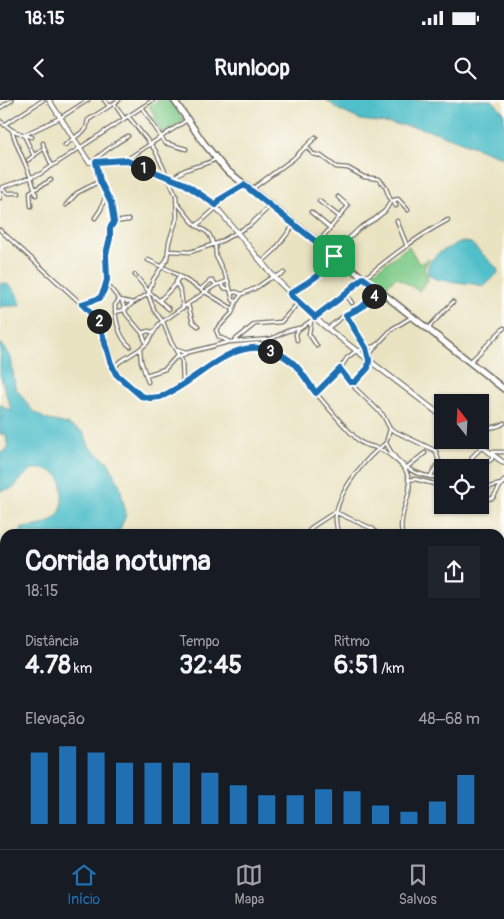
<!DOCTYPE html>
<html lang="pt">
<meta charset="utf-8">
<style>
:root{--surface:#171b24;--page:#20242c;--text:#f1f3f6;--muted:#9ea1a6;--line:#363941;--accent:#1f6fb2}
body{margin:0;font-family:Pangolin,sans-serif;background:var(--page);color:var(--text);height:100vh;display:flex;flex-direction:column;font-size:19px;white-space:nowrap}
*{box-sizing:border-box;margin:0}
p{font-size:16px;color:var(--muted)}
.icon{flex:none;width:28px;height:28px;fill:none;stroke:currentColor;stroke-width:2;stroke-linecap:round;stroke-linejoin:round}
.map{position:relative;flex:1;overflow:hidden}
.details{position:absolute;left:0px;top:429px;width:505px;height:321px;display:flex;flex-direction:column;background:var(--surface);border-radius:15px 15px 0 0;box-shadow:0 1px 4px #0004}
.details>*{flex:none}
.needle{width:32px;rotate:342deg}
.buttons{position:absolute;left:434px;top:294px;display:grid;gap:10px}
.buttons a{display:grid;place-items:center;width:55px;height:55px;border-radius:0px;background:var(--surface);box-shadow:0 1px 4px #0004;font-size:25px}
.pin{position:absolute;display:grid;place-items:center;width:42px;height:42px;color:#fff;margin:-21px;border-radius:10px;box-shadow:0 2px 8px #0006}
.km{position:absolute;width:25px;height:25px;margin:-12px;border-radius:50%;background:#222;color:#fff;font-size:14px;line-height:25px;text-align:center}
.round{display:grid;place-items:center;flex:none;width:52px;height:52px;border-radius:0px;background:var(--page)}
.summary{display:flex;align-items:center;justify-content:space-between;height:85px;padding:0 25px}
h1{font-size:28px;font-weight:700;line-height:38px}
.stats{display:grid;grid-template-columns:repeat(3,1fr);gap:8px;height:85px;padding:5px 25px}
.stats div{display:grid;align-content:center}
.stats b{font-size:25px;font-weight:700}
.stats small{font-size:14px;font-weight:400}
.stats p{font-size:14px}
.chart{height:140px;padding:10px 25px}
.chart p{display:flex;justify-content:space-between}
.chart svg{width:100%;height:90px;margin-top:5px;stroke:var(--accent);stroke-width:6}
.status{display:flex;justify-content:space-between;align-items:center;height:35px;padding:0 25px;background:var(--surface);direction:ltr}
.status svg{height:14px;fill:currentColor}
header{display:flex;justify-content:space-between;align-items:center;height:65px;padding:0 25px;background:var(--surface);font-size:22px;font-weight:700}
.tab-bar{display:flex;justify-content:space-around;align-items:center;height:70px;border-top:1px solid var(--line);background:var(--surface);font-size:14px;color:var(--muted)}
.tab-bar a{display:grid;justify-items:center;gap:2px}
.tab-bar .current{color:var(--accent)}
.map>svg:first-child{display:block}
.green{fill:#7dca88;stroke:#547a5a}
.water{fill:#51bfca;stroke:#3e757a}
.lines{fill:none;stroke-linecap:round;stroke-linejoin:round}
.minor-casing{stroke:#6e6b60;stroke-width:5}
.tertiary-casing{stroke:#6e6b60;stroke-width:6}
.primary-casing{stroke:#6e6b60;stroke-width:8}
.minor{stroke:#fff;stroke-width:2.5}
.tertiary{stroke:#fff;stroke-width:4}
.primary{stroke:#fff;stroke-width:5}
.route-casing{stroke:#fff;stroke-width:10}
.route{stroke:#1f6fb2;stroke-width:6}
</style>
<div class="status"><b>18:15</b><svg viewBox="0 0 49 12"><path d="M0 12V9h3v3zM5 12V6h3v6zM10 12V3h3v9zM15 12V0h3v12zM26 1h20v11H26zM47 4h2v5h-2z"/></svg></div>
<header><svg class="icon" aria-label="back" viewBox="0 0 24 24"><path d="M15 5l-7 7 7 7"/></svg>Runloop<svg class="icon" aria-label="search" viewBox="0 0 24 24"><circle cx="10" cy="10" r="6"/><path d="M15 15l6 6"/></svg></header>
<div class="map">
<svg width="504" height="749" viewBox="0 0 504 749">
<rect width="100%" height="100%" fill="#fdfcf7"/>
<filter id="ink" filterUnits="userSpaceOnUse"><feTurbulence type="fractalNoise" baseFrequency=".02" numOctaves="2"/><feDisplacementMap in="SourceGraphic" scale="10" xChannelSelector="R" yChannelSelector="G"/><feConvolveMatrix kernelMatrix="1 2 1 2 8 2 1 2 1" color-interpolation-filters="sRGB"/></filter>
<filter id="wash" filterUnits="userSpaceOnUse"><feTurbulence type="fractalNoise" baseFrequency=".0096" numOctaves="4" result="noise"/><feDisplacementMap in="SourceGraphic" scale="20" xChannelSelector="R" yChannelSelector="G"/><feGaussianBlur stdDeviation="1.12" result="paint"/><feColorMatrix in="noise" values="0 0 0 0 0 0 0 0 0 0 0 0 0 0 0 0 0 1.4 0 .05"/><feComposite in="paint" operator="in"/></filter>
<g filter="url(#wash)">
<rect width="100%" height="100%" fill="#eae3c2"/>
<!-- green -->
<path class="green" d="M158,0H169L184,21L163,34L153,19L156,17L149,6Z
M409,146L419,164L428,159L429,160L424,168L428,180L419,191L396,177L384,189L368,176Z"/>
<!-- water -->
<path class="water" d="M326,0H492L504,13V58L435,32L416,27L361,20L341,11Z
M463,142L471,143L497,168L498,173L485,185L481,186L474,184L438,180L428,175C423,157 450,146 463,142Z
M0,183C12,183 17,192 20,203L19,206H3L0,208Z
M0,243L11,258L15,287L32,310L45,319L67,324L83,332L90,348L108,362L120,386L126,415L118,434H20L22,428C33,427 50,425 58,415C62,410 62,403 62,397C64,374 54,368 32,369L22,378L14,388L0,391V353L8,349L6,334H0V304L12,312L0,275Z
M0,506L5,508V698L3,699L5,703H0Z"/>
</g>
<g filter="url(#ink)">
<g class="lines">
<!-- minor casing -->
<g class="minor-casing">
<path id="minor" d="M104,0L109,6
M114,3L124,18
M142,7L165,43L186,49
M0,8L12,0
M128,16L155,50L176,95L177,118L169,142L167,159L153,180L148,194L154,210L163,222L171,242L182,261L183,284
M0,21L12,30L24,35L60,18L88,0
M4,25L43,0
M12,30C18,53 32,73 36,95
M24,35L34,56
M24,35L32,37
M43,43L44,48L52,66
M65,45L86,29L88,20L119,0
M28,60L44,48
M126,60L187,20
M173,79C184,66 202,67 216,59
M1,88L8,93H19
M252,89L293,59L316,37
M0,98L1,90L3,87L40,74L153,0
M319,101L340,117
M391,101L398,99L408,110
M393,101L396,106
M177,103L196,126L215,109L219,100L244,85
M66,105L77,93L100,81
M31,106L30,92L51,80
M311,112L330,128
M95,118L101,109L106,95
M397,121L407,146
M114,122L129,120
M197,126C207,132 210,132 213,144
M0,130L96,217L99,222C106,247 109,268 128,286C134,291 140,296 147,298C174,303 214,253 244,249C283,243 295,267 316,293C330,310 344,327 359,341C365,346 373,346 380,349C386,351 403,365 406,371C415,391 404,401 402,419C401,424 401,429 402,434
M318,143L348,106L338,97
M215,144L216,156L228,181L233,200L236,202
M169,151L190,152L218,143L250,125L270,106
M148,160L171,171L233,209
M262,162L274,151L294,125
M135,175L149,192L169,209
M180,176L176,182L181,193L183,208
M106,183L120,200L133,203L148,194
M221,184L224,188L230,189
M201,189L210,181H213L216,185
M231,193L236,192L241,194
M291,194L327,167L344,143L360,128L375,119L385,111L391,101L385,86L379,79L364,77L348,68L336,67L321,56L313,54L307,47
M346,194L352,203
M119,200L115,205C115,219 119,238 130,246
M160,200L176,184
M122,201L126,214L142,233L148,231L153,232
M83,204L100,197L104,190L107,180L106,154L110,138V128L115,119L111,103L100,81L96,59C103,52 119,41 128,36
M188,205L193,222L198,226
M115,212L124,210L133,203
M346,215L365,248L368,258
M311,221L309,234L317,246
M328,228L345,215L362,207L379,190
M428,228L453,202
M142,233L146,243
M297,240L296,234L298,230C314,219 330,207 344,195C377,168 410,140 448,120
M228,241L219,237L216,230L232,213L236,202L242,194L256,188L269,179L284,173
M234,241L255,224L281,222L299,202
M140,249L141,261L148,282
M177,250L186,253L229,242L271,239L287,231L299,228
M470,262L504,228
M114,269L118,263L140,249L147,243L159,224L205,192L216,185L228,181
M340,269L349,282L353,283L355,288L383,315L390,329L436,351L439,362L430,377
M146,275L165,269L175,258L185,254
M353,283L368,268L370,254L376,246L392,229L412,217
M316,293L340,269L347,258L356,251L376,246
M390,329L386,343C397,366 417,378 442,377
M480,331C489,326 496,329 504,323
M490,352H504
M406,368L425,353
M471,368L472,357L482,347
M478,368L492,359V355
M408,380L415,379L442,386
M480,389C487,389 495,384 503,384
M480,397L487,399L493,398L504,380
M307,434L312,427L335,412L373,429L377,434
M338,434C337,428 335,420 336,414C340,389 366,357 386,343
M500,696L504,702
M373,745L374,749
M398,745L402,747L415,745
M427,745L428,749"/>
</g>
<!-- tertiary casing -->
<g class="tertiary-casing">
<path id="tertiary" d="M49,0L89,62L125,60L185,84L212,102L274,177L323,225L442,316
M473,340L504,363"/>
</g>
<!-- primary casing -->
<g class="primary-casing">
<path id="primary" d="M174,0L203,42L225,69L504,289
M500,660L504,659
M0,706H5"/>
</g>
<!-- minor -->
<use href="#minor" class="minor"/>
<!-- tertiary -->
<use href="#tertiary" class="tertiary"/>
<!-- primary -->
<use href="#primary" class="primary"/>
</g>
</g>
<g class="lines" filter="url(#ink)">
<!-- route casing -->
<g class="route-casing">
<path id="route" d="M125,60L185,84L216,105L219,100L244,85L334,156C326,174 305,183 290,194L315,217L339,199L363,178L379,190L362,207L346,215L366,248L369,260L368,268L355,282H350L340,269L316,293C308,283 302,271 293,263C241,220 204,280 160,297L150,298L141,296L116,274L110,261L99,222L82,204L100,198L104,190L107,180L106,154L110,138V128L114,122L111,103L100,81L96,62Z"/>
</g>
<!-- route -->
<use href="#route" class="route"/>
</g>
</svg>
<div class="buttons">
<a><svg class="needle" viewBox="-14 -14 28 28"><path d="M0-13l5 13h-10z" fill="#e53935"/><path d="M0 13l5-13h-10z" fill="#9ea1a6"/></svg></a>
<a><svg class="icon" aria-label="locate" viewBox="0 0 24 24"><circle cx="12" cy="12" r="6"/><path d="M12 2v4M12 18v4M2 12h4M18 12h4"/></svg></a>
</div>
<div class="pin" style="left:334px;top:156px;background:#1e9e55"><svg class="icon" aria-label="arrive" viewBox="0 0 24 24"><path d="M6 21V4h12l-3 4 3 4H6"/></svg></div>
<b class="km" style="left:143px;top:68px">1</b>
<b class="km" style="left:99px;top:221px">2</b>
<b class="km" style="left:270px;top:251px">3</b>
<b class="km" style="left:374px;top:196px">4</b>
<section class="details">
<div class="summary"><div><h1>Corrida noturna</h1><p>18:15</p></div><a class="round"><svg class="icon" aria-label="share" viewBox="0 0 24 24"><path d="M12 15V3M7 8l5-5 5 5M5 13v7h14v-7"/></svg></a></div>
<div class="stats">
<div><p>Distância</p><b>4.78<small> km</small></b></div>
<div><p>Tempo</p><b>32:45</b></div>
<div><p>Ritmo</p><b>6:51<small> /km</small></b></div>
</div>
<div class="chart"><p><span>Elevação</span>48–68 m</p>
<svg viewBox="0 0 160 44" preserveAspectRatio="none"><path d="M5 44V9M15 44V6M25 44V9M35 44V14M45 44V14M55 44V14M65 44V19M75 44V25M85 44V30M95 44V30M105 44V27M115 44V28M125 44V35M135 44V38M145 44V33M155 44V20"/></svg>
</div>
</section>
</div>
<nav class="tab-bar">
<a class="current"><svg class="icon" aria-label="home" viewBox="0 0 24 24"><path d="M3 11l9-7 9 7M6 9v11h12V9"/></svg>Início</a>
<a><svg class="icon" aria-label="map" viewBox="0 0 24 24"><path d="M3 6l6-2 6 2 6-2v14l-6 2-6-2-6 2zM9 4v14M15 6v14"/></svg>Mapa</a>
<a><svg class="icon" aria-label="saved" viewBox="0 0 24 24"><path d="M7 4h10v16l-5-4-5 4z"/></svg>Salvos</a>
</nav>
